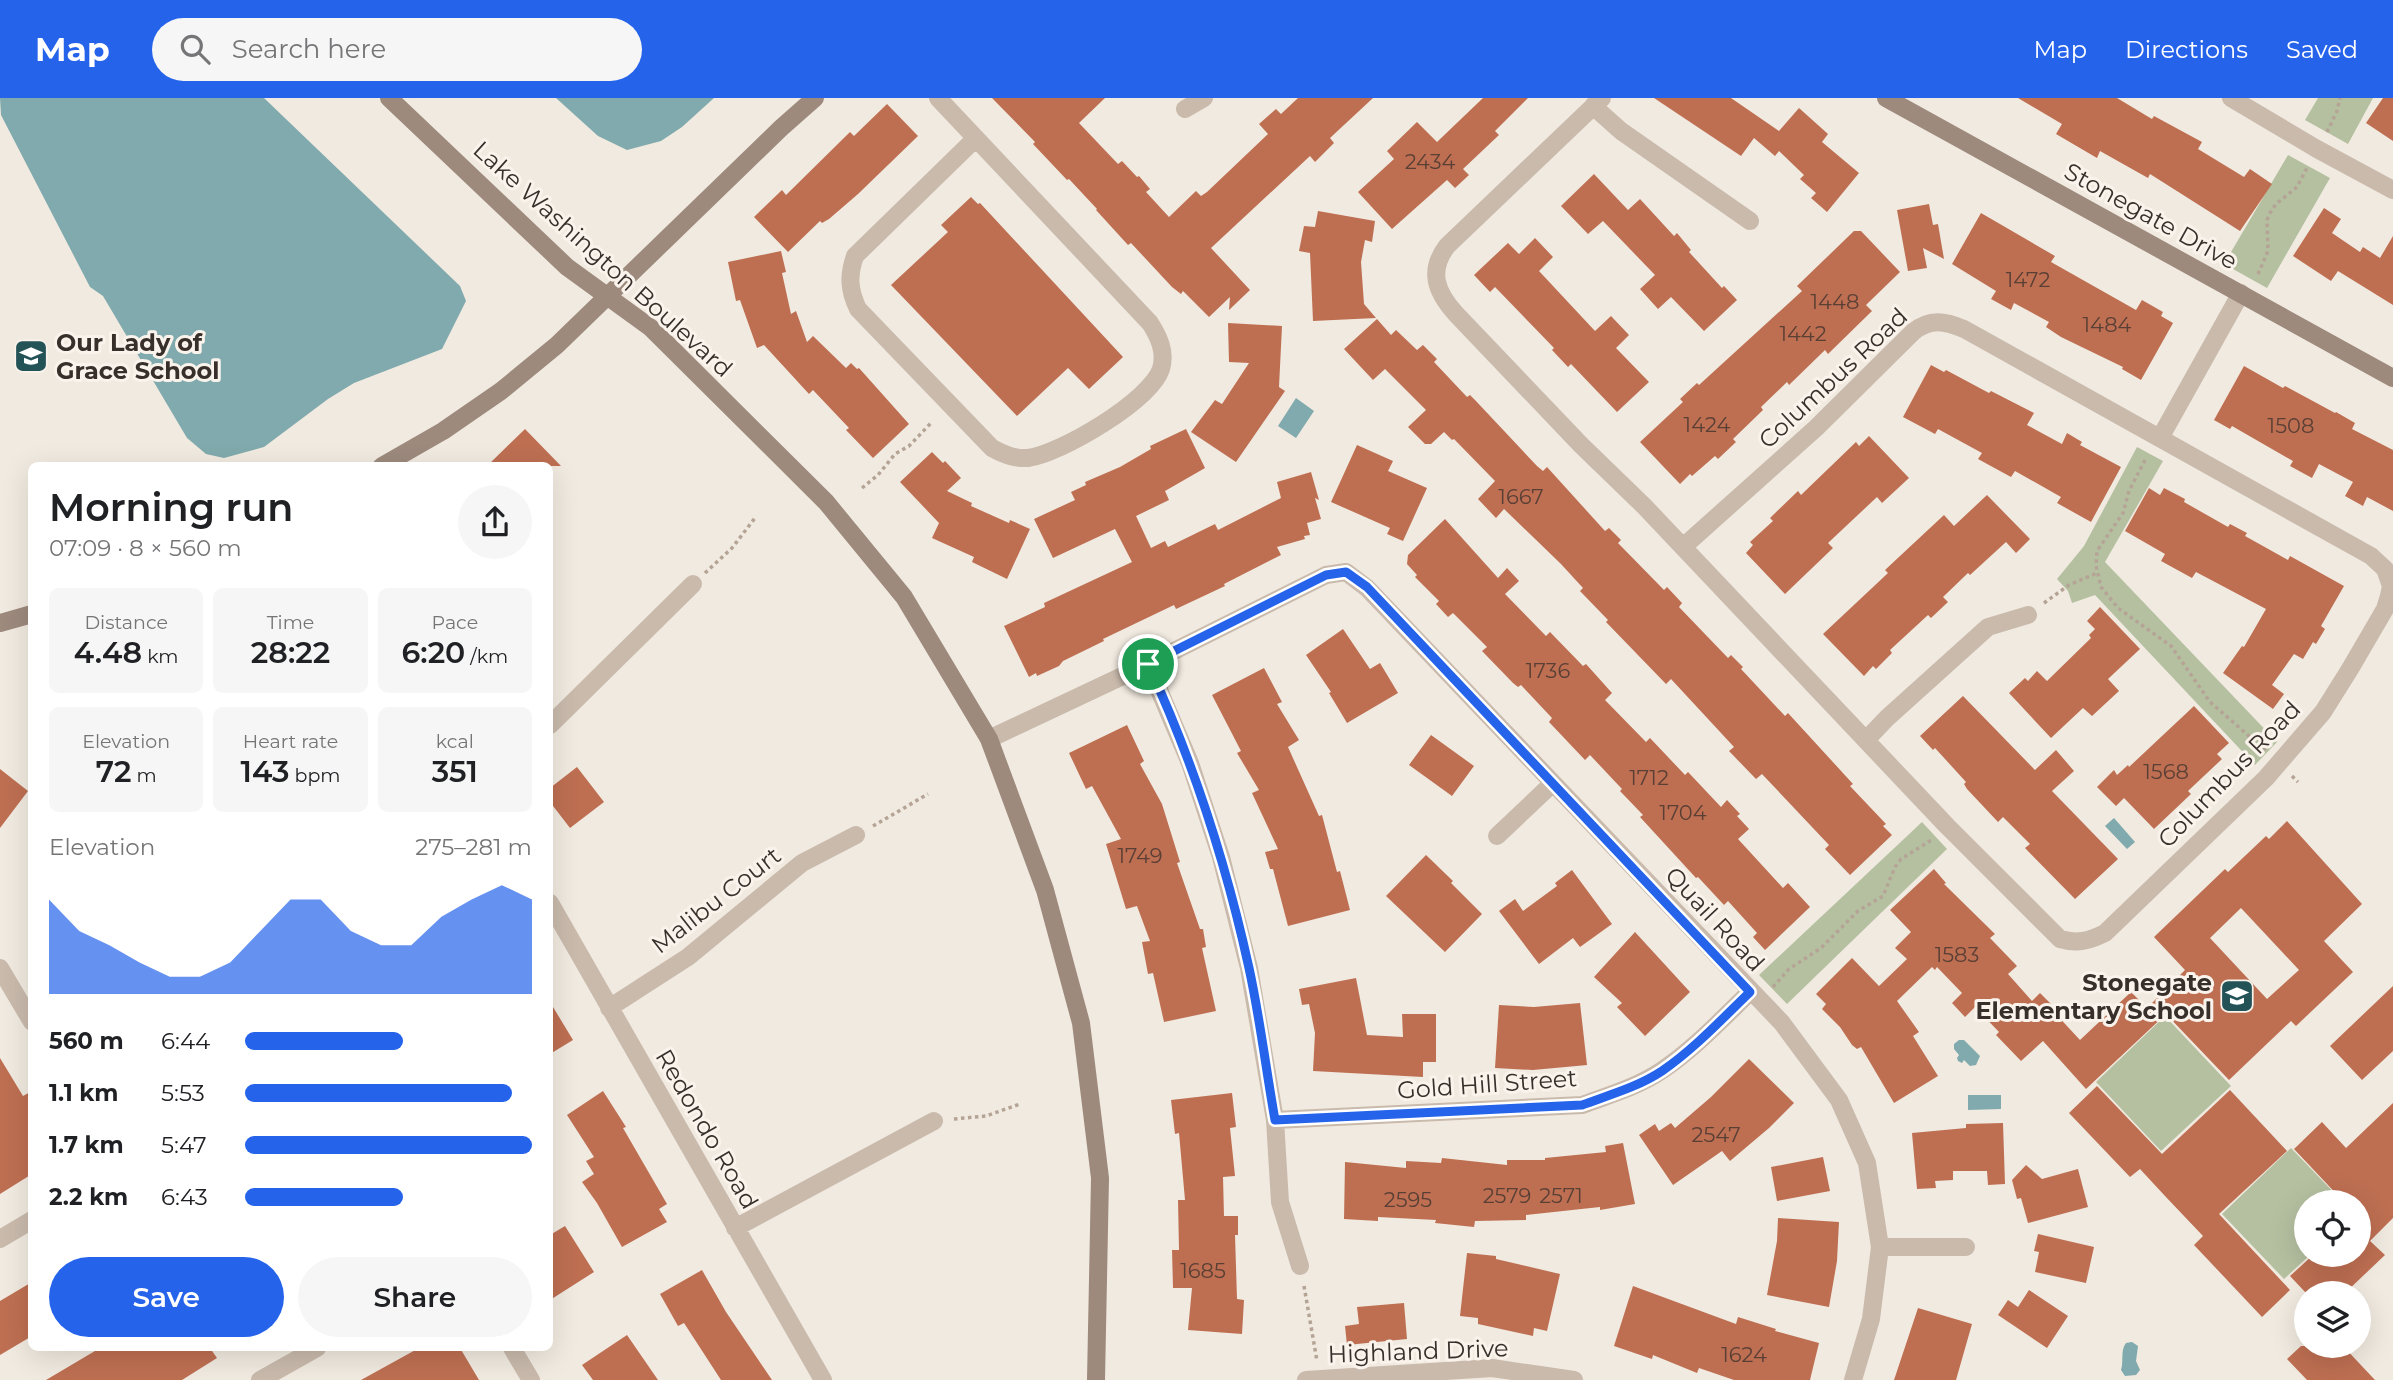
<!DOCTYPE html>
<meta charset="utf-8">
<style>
:root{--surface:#fff;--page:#f6f6f6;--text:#202124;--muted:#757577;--accent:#2563eb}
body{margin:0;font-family:Montserrat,sans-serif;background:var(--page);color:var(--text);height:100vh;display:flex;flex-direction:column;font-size:26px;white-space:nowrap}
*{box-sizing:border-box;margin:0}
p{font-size:23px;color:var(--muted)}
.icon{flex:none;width:38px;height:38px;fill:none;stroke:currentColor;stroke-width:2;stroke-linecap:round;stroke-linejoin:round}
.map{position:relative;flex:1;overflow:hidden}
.details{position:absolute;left:28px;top:364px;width:525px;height:889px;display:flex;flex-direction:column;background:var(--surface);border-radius:10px;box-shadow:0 7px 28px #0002}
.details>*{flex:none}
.controls{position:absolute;left:2294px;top:1092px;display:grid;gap:14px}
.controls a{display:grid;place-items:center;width:77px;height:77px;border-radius:50%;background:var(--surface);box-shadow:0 7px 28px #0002;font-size:35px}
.pin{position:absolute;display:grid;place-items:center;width:60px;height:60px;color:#fff;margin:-30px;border:4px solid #fff;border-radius:50%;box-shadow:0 2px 7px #0007}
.round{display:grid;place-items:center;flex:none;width:74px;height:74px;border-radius:37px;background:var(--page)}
.headline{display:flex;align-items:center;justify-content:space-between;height:119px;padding:0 21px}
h1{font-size:38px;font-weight:600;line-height:52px}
.figures{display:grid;grid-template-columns:repeat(3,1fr);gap:10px;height:119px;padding:7px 21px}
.figures div{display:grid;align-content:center;border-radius:10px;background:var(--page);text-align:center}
.figures b{font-size:30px;font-weight:600}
.figures small{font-size:19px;font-weight:400}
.figures p{font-size:19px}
.chart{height:196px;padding:14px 21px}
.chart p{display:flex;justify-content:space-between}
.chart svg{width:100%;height:126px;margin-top:7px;fill:var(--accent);opacity:.7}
.action{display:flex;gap:14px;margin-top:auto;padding:14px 21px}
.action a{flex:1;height:80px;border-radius:42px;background:var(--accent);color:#fff;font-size:28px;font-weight:600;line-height:80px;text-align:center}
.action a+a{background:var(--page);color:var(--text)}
ul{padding:0 21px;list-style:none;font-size:23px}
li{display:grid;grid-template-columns:112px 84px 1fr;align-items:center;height:52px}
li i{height:18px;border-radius:9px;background:var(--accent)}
header{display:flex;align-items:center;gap:42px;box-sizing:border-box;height:98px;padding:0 35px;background:var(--accent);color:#fff}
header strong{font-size:33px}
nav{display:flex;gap:38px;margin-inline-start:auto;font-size:24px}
.search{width:490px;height:63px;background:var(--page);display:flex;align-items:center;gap:18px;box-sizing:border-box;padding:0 24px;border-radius:38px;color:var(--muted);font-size:26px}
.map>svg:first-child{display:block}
.green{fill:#b4c0a0}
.water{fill:#80aaad}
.building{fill:#be6f52;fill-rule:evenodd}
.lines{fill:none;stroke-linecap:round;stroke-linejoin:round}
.path{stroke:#b5a496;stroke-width:3.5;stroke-dasharray:3.5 3.5;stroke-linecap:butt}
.street{stroke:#c9baac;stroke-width:18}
.secondary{stroke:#9d8a7d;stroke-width:18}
.route-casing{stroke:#fff;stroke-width:14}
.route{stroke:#2563eb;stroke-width:9}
.labels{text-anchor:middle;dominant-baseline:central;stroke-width:6;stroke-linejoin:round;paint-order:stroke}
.number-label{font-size:21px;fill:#5a3f35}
.street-label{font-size:24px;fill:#382f2b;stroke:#f9f3ec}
.poi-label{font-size:24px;font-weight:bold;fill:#382f2b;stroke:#f9f3ec;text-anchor:start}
</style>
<header>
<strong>Map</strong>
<div class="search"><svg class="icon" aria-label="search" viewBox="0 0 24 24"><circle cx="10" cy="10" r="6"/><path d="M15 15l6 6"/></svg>Search here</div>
<nav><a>Map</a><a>Directions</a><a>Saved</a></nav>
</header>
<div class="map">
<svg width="2393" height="1282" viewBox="0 0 2393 1282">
<rect width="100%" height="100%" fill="#f1eae0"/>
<!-- green -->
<path class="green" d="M2318,0H2373L2348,46L2305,22Z
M2288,57L2330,80L2267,190L2224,166Z
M2137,349L2163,363L2105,464L2277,644L2255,667L2095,497L2072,505L2068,493L2057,481L2084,448Z
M1922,724L1947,751L1787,906L1759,877Z
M2165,918L2231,988L2161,1053L2096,984Z
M2291,1050L2343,1104H2306V1157H2310L2284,1181L2222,1116Z"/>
<!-- water -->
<path class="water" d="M0,0H264L460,188L466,203L442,251L354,285L328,301L264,349L224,360L206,356L187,340L103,198L90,189L1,17Z
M556,0H714L682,29L661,43L627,52L598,38Z
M1296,300L1314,313L1296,340L1278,328Z
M2114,720L2135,744L2127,751L2105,728Z
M1959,942H1964L1980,958L1976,967L1970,968L1964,962L1962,965L1958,963L1957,960L1959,957L1954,951V946Z
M1968,997H2001V1011L1968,1012Z
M2132,1244L2138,1248L2136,1263L2140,1272L2136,1277L2125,1278L2121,1272C2124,1263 2120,1253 2126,1245Z"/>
<!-- building -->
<path class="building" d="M992,0H1105L1079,25L1118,66L1122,63L1137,79L1139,78L1150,91L1146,94L1169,119L1196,93L1201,98L1207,94L1268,36L1259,26L1276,11L1281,16L1298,0H1373L1330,40L1334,45L1315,64L1310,58L1211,150L1250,192L1229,212L1230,199L1209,219L1183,193L1181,196L1172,189L1131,145L1128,147L1096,112L1097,111L1069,81L1067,82L1033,46L1035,44Z
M1483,0H1528L1495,33L1499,37L1463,71L1469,77L1455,90L1447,82L1392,131L1358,94L1394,61L1387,53L1417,24L1437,44Z
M1654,0H1731L1779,33L1799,10L1828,36L1822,44L1859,75L1827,114L1811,100L1816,95L1800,81L1804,77L1779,53L1775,58L1754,40L1741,58Z
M2018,0H2117L2152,21L2154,18L2202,44L2198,51L2244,79L2250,71L2272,86L2240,133L2150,76L2148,80L2100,53L2097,60L2056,36L2062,26Z
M2383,0H2393V43L2366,25Z
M887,6L918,38L858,96L829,121L822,125L820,123L788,154L754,119L782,92L786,97L850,34L854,38Z
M1594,76L1628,112L1640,101L1674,138L1677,135L1691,152L1689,154L1722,190L1724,188L1737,202L1704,233L1671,199L1658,211L1640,191L1655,177L1603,123L1588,136L1561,108Z
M971,99L978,106L980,105L1123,259L1089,291L1068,270L1017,318L891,187L948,134L941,127Z
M1929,106L1933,127L1938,126L1944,161L1923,150L1927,170L1908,173L1897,112Z
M2324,110L2341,121L2332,135L2360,154L2363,149L2380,160L2393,138V207L2338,173L2331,183L2293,158Z
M1318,113L1375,123L1372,144L1365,142L1361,164L1364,206L1376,220L1313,223L1310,155L1299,153L1304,128L1315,129Z
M1981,115L2055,158L2051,164L2136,212L2142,202L2163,214L2161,218L2173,225L2141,282L2122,271L2123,269L2061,239L2046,229L2049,224L2014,205L2011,212L1991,201L1996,193L1952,166Z
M1854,133H1861L1900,174L1866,207L1872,213L1828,256L1825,252L1789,287L1787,284L1761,309L1763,312L1733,341L1736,344L1718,361L1715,358L1692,378L1690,376L1680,386L1640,344L1683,304L1680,301L1697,285L1699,287L1802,193L1797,188Z
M1535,140L1553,159L1539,173L1595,233L1611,218L1629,237L1616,250L1649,284L1617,314L1571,266L1568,269L1552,252L1554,250L1495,189L1490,194L1474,177L1508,145L1519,156Z
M781,153L786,174L782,175L791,216L796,213L807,244L813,238L846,270L851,265L857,271L859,270L909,326L873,360L846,332L849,330L813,292L809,296L764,247L757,250L740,202L736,203L728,164Z
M1377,221L1391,237L1396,232L1417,252L1423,247L1437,261L1434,264L1467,299L1470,297L1475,302L1537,368L1543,373L1547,369L1605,433L1609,430L1621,442L1618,445L1664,492L1667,489L1682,505L1679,509L1728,560L1731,557L1743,569L1741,571L1785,618L1788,615L1853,686L1850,688L1886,726L1883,728L1892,737L1850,777L1825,751L1829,747L1762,676L1756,681L1729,653L1734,649L1671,581L1666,586L1606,524L1608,522L1580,493L1583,490L1561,466L1504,411L1496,420L1478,401L1495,383L1454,341L1452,342L1444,334L1431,346H1425L1408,329L1426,312L1385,271L1373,282L1344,251Z
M1228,225L1282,228L1279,289L1285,293L1236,364L1191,334L1215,302L1222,306L1249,265L1229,264Z
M1931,267L1944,274L1946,272L1989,295L1991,293L2034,315L2027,327L2062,346L2067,335L2082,344L2080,347L2121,369L2091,424L2057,405L2061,399L2015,373L2011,379L1978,361L1982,355L1938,331L1935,336L1903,319Z
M2244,268L2283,290L2285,288L2335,315L2336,314L2355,325L2352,331L2393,352V413L2367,399L2363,408L2345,398L2353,384L2319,366L2312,380L2290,368L2293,363L2232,328L2230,331L2214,322Z
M525,331L561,368H487Z
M1186,331L1205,370L1165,393L1169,402L1136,418L1151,450L1165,443L1168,449L1215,426L1218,432L1281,400L1277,384L1311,374L1319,402L1315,400L1321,421L1307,425L1310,437L1304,438L1305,441L1277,449L1281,457L1224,486L1225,488L1176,511L1174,507L1103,541L1104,543L1063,563L1059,568L1037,578L1036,575L1029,579L1004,528L1045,509L1044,505L1132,464L1115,431L1053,460L1034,421L1075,402L1071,394L1086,387L1085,384L1120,369L1151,351L1150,348Z
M1869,338L1909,380L1882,405L1877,399L1828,445L1833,450L1785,496L1746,455L1753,447L1750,444L1773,423L1770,420L1798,393L1801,397L1856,344L1859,348Z
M1357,347L1393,363L1388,373L1427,390L1403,443L1387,436L1390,430L1331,404Z
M932,354L943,365L945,363L961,380L947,393L972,405L971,408L1009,425L1010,422L1030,431L1007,481L972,464L974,459L932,440L939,425L900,384Z
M2149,390L2160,397L2164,390L2185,401L2184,404L2228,429L2230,426L2247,435L2245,438L2288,462L2290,458L2344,488L2321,528L2325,531L2316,546L2313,544L2303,561L2294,556L2272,587L2284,596L2273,611L2223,575L2242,548L2244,549L2266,511L2196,474L2192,480L2161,463L2165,456L2125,433Z
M1987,397L2030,441L2016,455L2006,444L1970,477L1968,475L1943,499L1948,504L1931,520L1928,517L1890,552L1892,555L1876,571L1873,568L1864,578L1823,536L1888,475L1885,472L1944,417L1954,428Z
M1445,421L1498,480L1507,470L1519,483L1505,496L1546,538L1550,534L1583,568L1586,566L1612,595L1605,602L1646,644L1650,640L1685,677L1688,674L1721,709L1727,702L1740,716L1737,718L1749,731L1738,741L1783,790L1788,785L1810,809L1765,852L1753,839L1757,835L1728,803L1724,807L1698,779L1696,780L1640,719L1643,717L1620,693L1622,691L1590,657L1585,662L1549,624L1552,620L1521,587L1518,589L1513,585L1482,553L1487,549L1453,515L1448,519L1436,506L1439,503L1415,479L1417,477L1407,466L1408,457Z
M2100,509L2140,551L2108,581L2119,593L2092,618L2083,610L2051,640L2009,595L2025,580L2028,583L2037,573L2047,583L2091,540L2089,537L2095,531L2087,523Z
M1343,531L1370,571L1380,565L1398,595L1347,625L1329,595L1331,594L1306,557Z
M1264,570L1282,604L1277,606L1299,642L1288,649L1319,718L1322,717L1337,774L1340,773L1350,812L1288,828L1273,771H1270L1265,754L1278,751L1252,695L1259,692L1237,655L1241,653L1212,597Z
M1963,598L2035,672L2056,652L2074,673L2052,693L2118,761L2075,801L2025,750L2030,746L2003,719L1998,724L1967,691L1964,686L1966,684L1935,650L1933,652L1920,638Z
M2194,608L2229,645L2217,656L2222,661L2188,693L2191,696L2154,731L2124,700L2116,708L2097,689L2114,672L2117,677L2128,667L2129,669Z
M1127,627L1144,663L1140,666L1162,706L1180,764L1177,765L1200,831H1203L1206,849L1202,850L1216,913L1164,924L1153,875L1148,876L1142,844L1150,843L1137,808L1126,811L1106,746L1121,741L1092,688L1086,691L1069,655Z
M1431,637L1474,668L1452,698L1409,667Z
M577,669L604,704L570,730L550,704V690Z
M0,671L28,693L0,730Z
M2287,723L2362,806L2324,843L2353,874L2296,928L2291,923L2229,982L2166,916L2086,991L2043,943L2021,963L1996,937L1999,934L1975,909L1965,919L1952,905L1962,895L1937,869L1935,872L1932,869L1897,903L1919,934L1913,938L1938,978L1894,1005L1861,949L1857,951L1852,947L1840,929L1822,911L1826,906L1816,896L1852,860L1879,888L1907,861L1895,850L1911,834L1890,812L1934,771L1946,785L1944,786L1995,836L1990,840L2017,868L2008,876L2032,903L2040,895L2057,912L2054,914L2080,942L2131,894L2147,910L2185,872L2154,839L2225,771L2228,774L2266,738L2269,741ZM2241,810L2299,872L2267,901L2210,840Z
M1426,757L1453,783L1451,785L1482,816L1445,854L1386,798Z
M1572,772L1612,826L1580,849L1573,840L1539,866L1499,813L1515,801L1523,813L1557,788L1555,785Z
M1635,834L1690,894L1645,938L1617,909L1622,905L1594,879Z
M1356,880L1367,937L1403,939L1402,916H1436V964H1423V979L1313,973L1315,935L1309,906L1302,907L1299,891Z
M2393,888V953L2362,982L2330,948Z
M550,904L573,942L550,956Z
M1580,905L1587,967L1533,972L1495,970L1499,907L1534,909Z
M0,960L23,998L32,993V1076L0,1096Z
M1749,961L1794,1005L1769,1030L1730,1063L1722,1053L1673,1087L1639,1037L1655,1026L1659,1033L1671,1025L1675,1030L1711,999Z
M2097,988L2162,1056L2230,992L2287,1053L2219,1116L2290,1192L2262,1219L2194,1147L2203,1138L2165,1098L2140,1071L2130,1079L2069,1015Z
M603,993L626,1029L623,1030L667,1106L659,1111L667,1124L622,1149L597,1105L582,1084L594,1076L586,1063L594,1059L567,1017Z
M1232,995L1236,1029L1230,1030L1235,1078L1223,1079L1224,1118H1238V1137H1235L1237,1201L1244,1202L1242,1236L1188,1232L1192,1190H1173L1172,1152H1179L1178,1102H1185L1179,1035L1175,1036L1171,1002Z
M2393,1005V1120L2370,1143L2385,1157L2345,1195H2306L2290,1178L2313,1157H2359V1104H2344L2294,1051L2322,1024L2346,1050Z
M2003,1025L2005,1086L1988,1087L1987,1073H1953V1082L1935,1083L1936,1090L1917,1091L1912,1035L1966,1030V1026Z
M1623,1045L1635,1106L1600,1112V1109L1526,1117V1122L1475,1123L1474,1129L1435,1125L1436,1122L1378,1119V1123L1344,1121L1345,1064L1406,1070V1063L1441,1065L1442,1060L1507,1067V1062H1545V1060L1606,1054L1605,1048Z
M1823,1059L1830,1093L1777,1103L1771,1069Z
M2026,1067L2042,1081L2078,1071L2088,1109L2028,1125L2021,1100L2017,1101L2012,1082Z
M1778,1120L1839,1124L1837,1163L1829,1209L1767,1197L1777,1143Z
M565,1128L594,1174L550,1202V1137Z
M2038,1136L2094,1149L2086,1185L2035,1174L2039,1154L2034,1153Z
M1467,1155L1496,1158V1161L1560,1176L1547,1233L1534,1230L1533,1238L1478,1226V1220L1460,1218Z
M702,1172L726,1214L772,1282H721L684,1225L678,1228L660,1196Z
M32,1184V1238L0,1257V1203Z
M1633,1188L1736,1226L1738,1219L1776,1231L1775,1233L1819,1245L1810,1282H1734L1699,1270L1697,1275L1653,1257L1652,1261L1614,1248Z
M2029,1192L2068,1218L2047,1250L1998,1217L2008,1202L2018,1209Z
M1404,1205L1407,1241L1347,1247L1345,1228L1359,1226L1357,1209Z
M1918,1210L1972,1226L1956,1282H1894Z
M627,1237L658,1282H593L582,1267Z
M2301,1248H2343L2375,1282H2307L2287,1261Z
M100,1250H210L217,1260L182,1282H46Z
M419,1250H460L479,1282H361Z"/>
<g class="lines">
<!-- path -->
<path class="path" d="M2327,34L2337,13L2340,0
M2258,176L2268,153L2267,122L2270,115L2276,106L2297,89L2308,68
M2145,362L2129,393L2123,415L2097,453L2096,468L2101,489L2118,510L2171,548L2210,604L2266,653
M862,390L878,377L895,356L909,348L931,325
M705,475L732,450L755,420
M2044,505L2069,487L2097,475
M2292,678L2298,684
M873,728L928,696
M1773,889L1789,871L1821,850L1858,813L1883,798L1895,769L1901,761L1933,741
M954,1021L986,1018L1020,1006
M1304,1188L1317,1263"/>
<!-- street -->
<path class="street" d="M938,0L1150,225C1159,239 1166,254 1161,271C1150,303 1060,356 1028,360C1014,361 1003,356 992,350L858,211C849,192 848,178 855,158L976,40
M1602,0L1447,148C1428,173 1436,194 1456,216L1581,347L1645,409L1947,728L2060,841C2077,846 2089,843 2105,835L2266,680L2323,614L2350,571L2385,511L2389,498L2391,488L2385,471L2371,458L1964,231C1945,223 1930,220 1913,234L1816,330L1683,449
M2231,0L2317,51L2393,92
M1593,8L1621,33L1750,123
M1185,11L1204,0
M2160,340L2241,195
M1148,566L1190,665L1221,759L1249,870L1275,1022L1280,1104L1300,1168
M550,627L693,486
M989,641L1148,566L1326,477L1346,474L1367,490L1782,925L1839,1002L1867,1065L1880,1149L1871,1221L1853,1282
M1866,642L1887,620L1988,529L2028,517
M1497,738L1553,685
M550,805L823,1282
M0,870L32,924
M609,910L688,859L802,765L856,737
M1275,1022L1582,1007C1609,997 1637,989 1661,973C1694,951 1722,921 1750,894
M735,1130L934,1023
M0,1141L32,1122
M1880,1149H1966
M512,1250L531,1282
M260,1282L317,1250
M1306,1282L1492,1270L1574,1282"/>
<!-- secondary -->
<path class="secondary" d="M389,0L567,169L651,230L826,404L904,499L989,641L1045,792L1081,925L1100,1080L1096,1282
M1886,0L2393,280
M382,368L443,333L501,293L557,247L781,30L815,0
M0,525L32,516"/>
</g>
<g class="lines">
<!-- route casing -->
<g class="route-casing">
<path id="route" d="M1346,474L1367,489L1750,894C1722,921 1694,951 1662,973C1638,989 1609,997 1582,1007L1275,1022C1266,972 1260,920 1249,870C1226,765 1193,663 1148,566L1326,477Z"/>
</g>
<!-- route -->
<use href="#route" class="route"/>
</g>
<!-- icons -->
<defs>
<g id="school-square" transform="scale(1.75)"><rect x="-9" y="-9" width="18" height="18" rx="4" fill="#235257" stroke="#f9f3ec"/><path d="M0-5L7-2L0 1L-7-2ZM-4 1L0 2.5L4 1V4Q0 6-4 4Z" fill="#fff"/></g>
</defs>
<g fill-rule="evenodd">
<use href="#school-square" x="31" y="258"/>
<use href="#school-square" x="2237" y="898"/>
</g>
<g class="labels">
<!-- number labels -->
<g class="number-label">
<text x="1430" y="63">2434</text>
<text x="2028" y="181">1472</text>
<text x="1835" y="203">1448</text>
<text x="2107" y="226">1484</text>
<text x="1803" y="235">1442</text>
<text x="1707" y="326">1424</text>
<text x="2291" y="327">1508</text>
<text x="1521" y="398">1667</text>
<text x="1548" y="572">1736</text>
<text x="2166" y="673">1568</text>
<text x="1649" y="679">1712</text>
<text x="1683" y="714">1704</text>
<text x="1140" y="757">1749</text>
<text x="1957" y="856">1583</text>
<text x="1716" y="1036">2547</text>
<text x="1507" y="1097">2579</text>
<text x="1561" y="1097">2571</text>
<text x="1408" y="1101">2595</text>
<text x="1203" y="1172">1685</text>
<text x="1744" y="1256">1624</text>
</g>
<!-- street labels -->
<g class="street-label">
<text transform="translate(2151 118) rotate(29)">Stonegate Drive</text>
<text transform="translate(603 161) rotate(42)">Lake Washington Boulevard</text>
<text transform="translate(1833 280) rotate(-43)">Columbus Road</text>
<text transform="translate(2229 676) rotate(-46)">Columbus Road</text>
<text transform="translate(716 802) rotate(-38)">Malibu Court</text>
<text transform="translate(1715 821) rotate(47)">Quail Road</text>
<text transform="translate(1487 986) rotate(-4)">Gold Hill Street</text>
<text transform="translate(707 1031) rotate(60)">Redondo Road</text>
<text transform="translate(1418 1253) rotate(-2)">Highland Drive</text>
</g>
<!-- poi labels -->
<g class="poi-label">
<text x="56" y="244">Our Lady of<tspan x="56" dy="28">Grace School</tspan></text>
<text x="2212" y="884" text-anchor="end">Stonegate<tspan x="2212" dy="28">Elementary School</tspan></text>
</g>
</g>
</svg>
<div class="controls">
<a><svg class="icon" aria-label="locate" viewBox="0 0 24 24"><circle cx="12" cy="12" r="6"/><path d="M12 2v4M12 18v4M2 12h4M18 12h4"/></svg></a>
<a><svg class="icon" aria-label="layers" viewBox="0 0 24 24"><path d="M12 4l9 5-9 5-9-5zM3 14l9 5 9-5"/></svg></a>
</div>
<div class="pin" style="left:1148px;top:566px;background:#1e9e55"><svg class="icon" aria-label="arrive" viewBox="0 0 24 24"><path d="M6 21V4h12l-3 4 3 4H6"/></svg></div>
<section class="details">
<div class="headline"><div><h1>Morning run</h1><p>07:09 · 8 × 560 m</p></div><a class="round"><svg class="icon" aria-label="share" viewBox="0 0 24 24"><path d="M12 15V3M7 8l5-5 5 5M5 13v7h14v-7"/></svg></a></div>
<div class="figures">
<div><p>Distance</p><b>4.48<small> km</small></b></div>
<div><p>Time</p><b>28:22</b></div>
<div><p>Pace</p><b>6:20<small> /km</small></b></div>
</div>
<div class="figures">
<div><p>Elevation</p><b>72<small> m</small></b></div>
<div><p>Heart rate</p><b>143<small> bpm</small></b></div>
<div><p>kcal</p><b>351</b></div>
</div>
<div class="chart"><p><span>Elevation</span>275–281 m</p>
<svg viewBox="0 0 160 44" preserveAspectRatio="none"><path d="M0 44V11L10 22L20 27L30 33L40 38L50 38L60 33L70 22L80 11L90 11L100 22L110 27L120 27L130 17L140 11L150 6L160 11V44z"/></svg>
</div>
<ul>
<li><b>560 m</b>6:44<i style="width:55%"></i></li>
<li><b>1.1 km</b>5:53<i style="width:93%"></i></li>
<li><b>1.7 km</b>5:47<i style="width:100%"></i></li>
<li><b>2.2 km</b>6:43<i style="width:55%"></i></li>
</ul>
<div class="action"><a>Save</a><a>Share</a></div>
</section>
</div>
